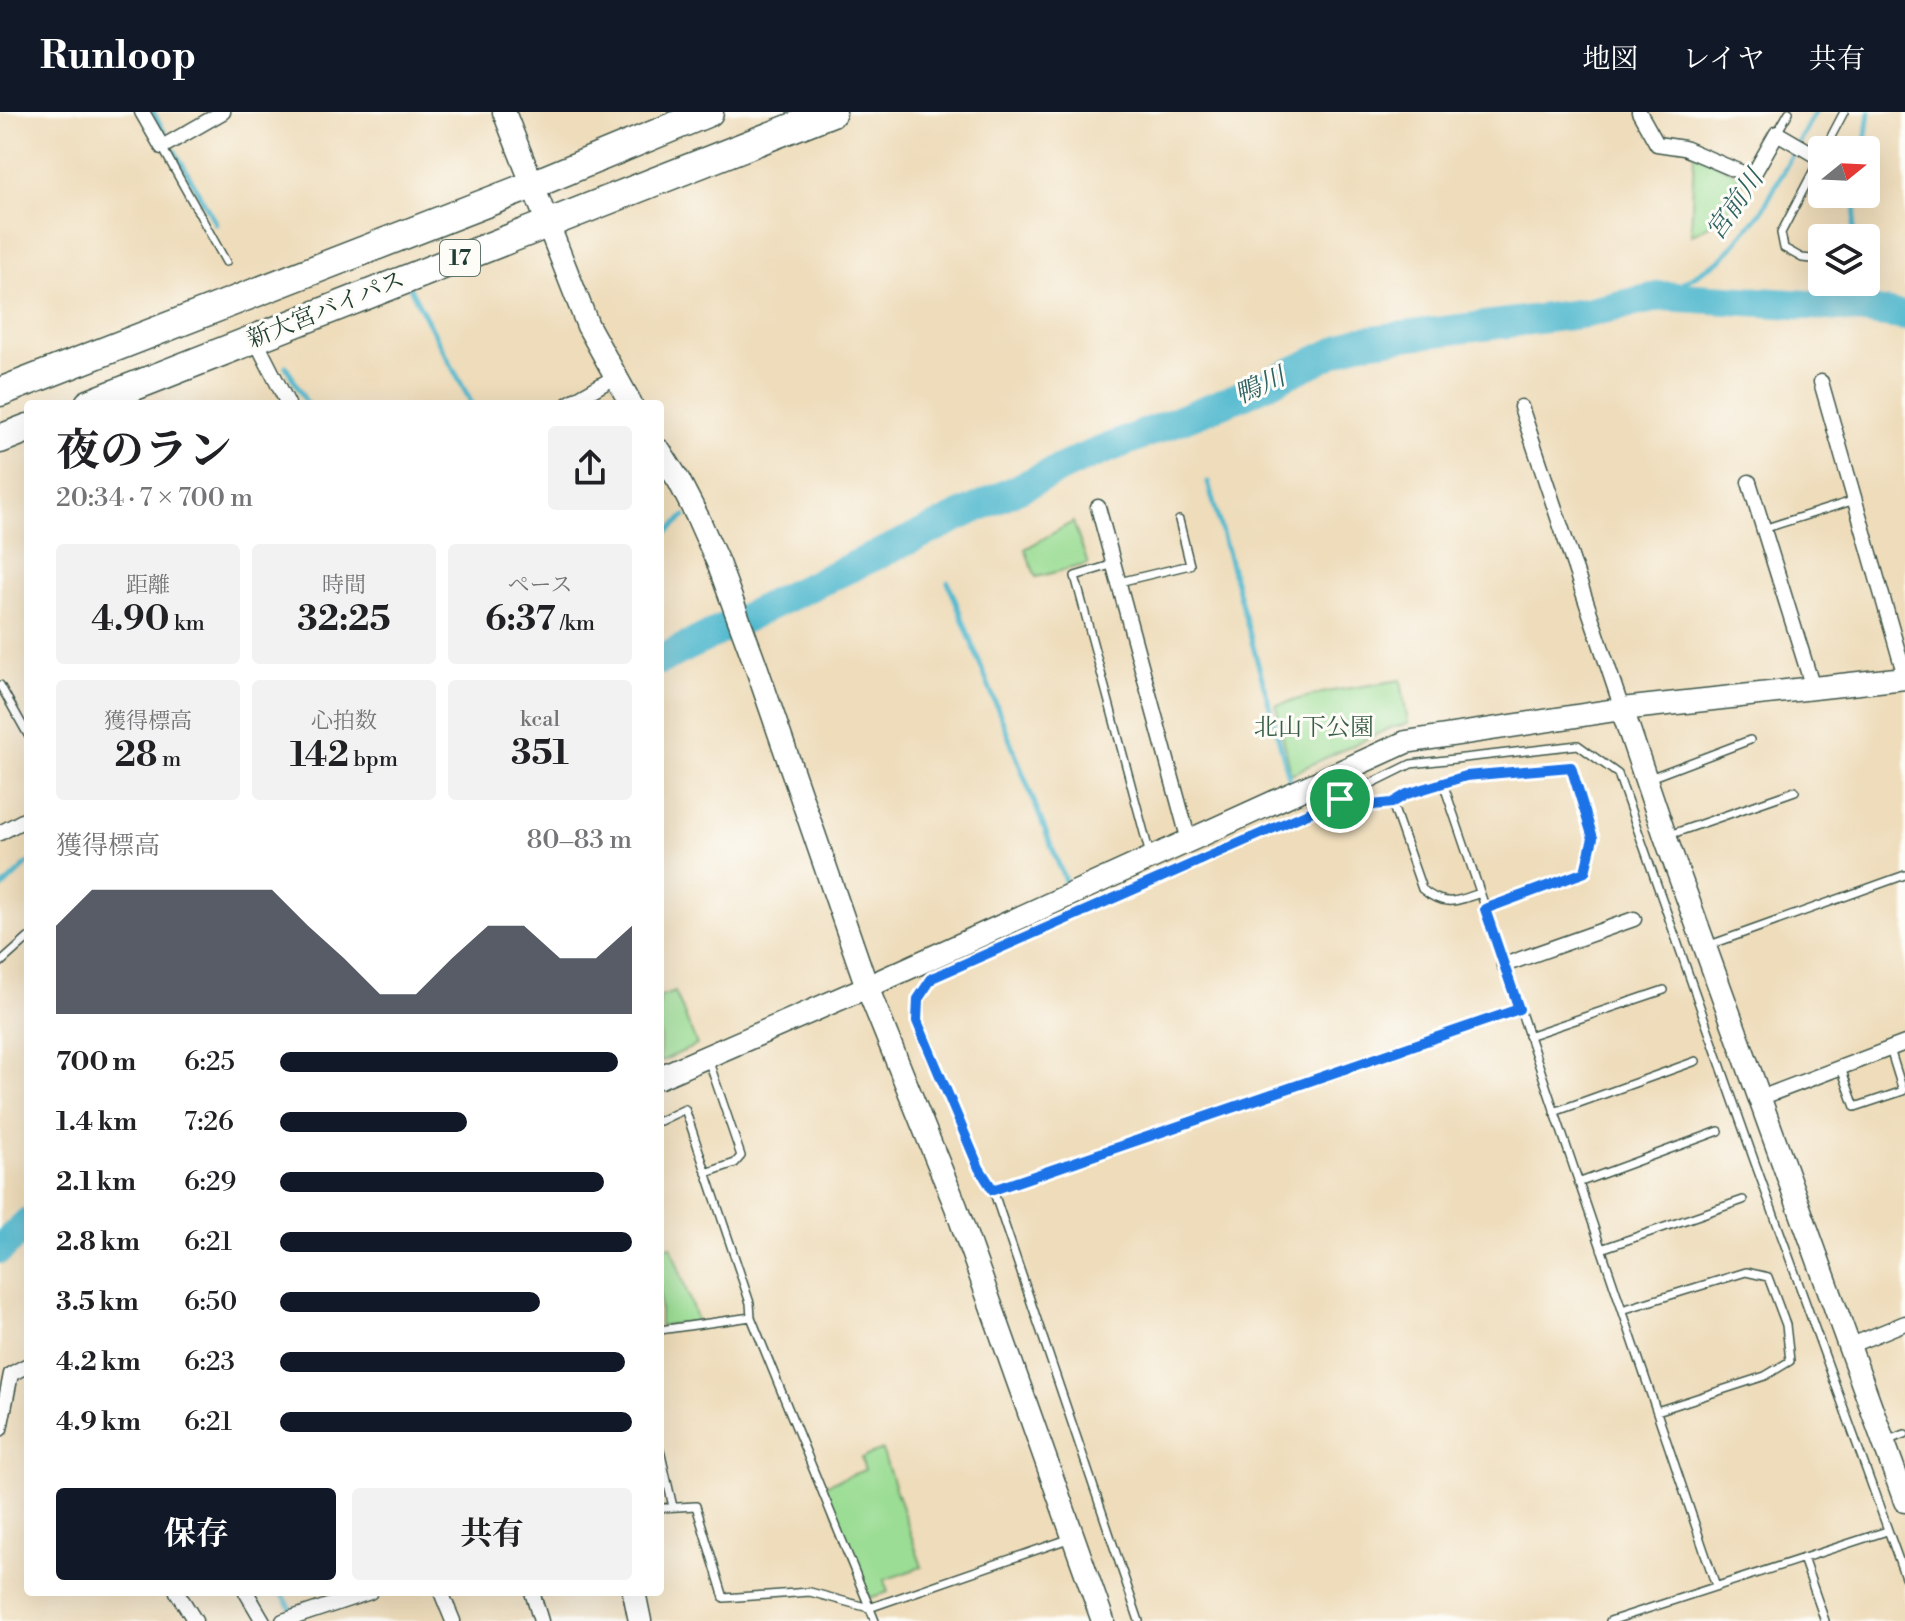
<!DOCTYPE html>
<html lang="ja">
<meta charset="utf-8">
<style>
:root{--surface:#fff;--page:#f2f2f2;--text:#202124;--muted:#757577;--accent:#111827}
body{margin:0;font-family:"Libre Bodoni","Noto Serif JP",serif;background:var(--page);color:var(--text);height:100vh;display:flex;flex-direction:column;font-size:30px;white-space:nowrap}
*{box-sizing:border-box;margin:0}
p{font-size:26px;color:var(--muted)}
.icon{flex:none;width:44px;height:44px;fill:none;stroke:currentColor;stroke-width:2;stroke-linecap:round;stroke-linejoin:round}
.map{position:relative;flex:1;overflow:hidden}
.drawer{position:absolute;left:24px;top:288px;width:640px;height:1196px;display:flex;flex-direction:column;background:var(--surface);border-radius:8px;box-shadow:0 8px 32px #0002}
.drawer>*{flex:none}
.needle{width:52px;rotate:72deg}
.tools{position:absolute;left:1808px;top:24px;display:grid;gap:16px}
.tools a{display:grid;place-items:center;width:72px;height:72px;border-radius:8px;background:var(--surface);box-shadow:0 8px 32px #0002;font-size:40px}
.pin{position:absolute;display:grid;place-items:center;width:68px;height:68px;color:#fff;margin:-34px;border:4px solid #fff;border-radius:50%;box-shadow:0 2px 8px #0007}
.round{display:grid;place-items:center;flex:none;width:84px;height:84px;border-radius:8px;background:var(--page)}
.overview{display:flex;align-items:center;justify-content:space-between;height:136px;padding:0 32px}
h1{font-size:44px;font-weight:700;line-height:60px}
.figures{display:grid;grid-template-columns:repeat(3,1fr);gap:12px;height:136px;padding:8px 32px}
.figures div{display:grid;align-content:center;border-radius:8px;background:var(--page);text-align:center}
.figures b{font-size:34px;font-weight:700}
.figures small{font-size:22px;font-weight:400}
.figures p{font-size:22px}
.chart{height:224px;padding:16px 32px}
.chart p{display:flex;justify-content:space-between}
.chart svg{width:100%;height:144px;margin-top:8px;fill:var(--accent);opacity:.7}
.primary-button{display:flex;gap:16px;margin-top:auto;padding:16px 32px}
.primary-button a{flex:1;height:92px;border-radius:8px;background:var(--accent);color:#fff;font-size:32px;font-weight:700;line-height:92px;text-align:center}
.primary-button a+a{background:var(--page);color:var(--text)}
ul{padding:0 32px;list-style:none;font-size:26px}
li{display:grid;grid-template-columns:128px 96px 1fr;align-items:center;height:60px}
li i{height:20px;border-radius:10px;background:var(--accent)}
header{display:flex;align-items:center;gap:48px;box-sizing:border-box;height:112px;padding:0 40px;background:var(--accent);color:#fff}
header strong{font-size:38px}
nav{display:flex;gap:44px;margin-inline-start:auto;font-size:28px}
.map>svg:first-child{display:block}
.green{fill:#9bdd94;stroke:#5d8d64;stroke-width:2}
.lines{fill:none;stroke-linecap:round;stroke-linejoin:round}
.stream{stroke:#50b8ce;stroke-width:5}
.river{stroke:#50b8ce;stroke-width:30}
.lane-casing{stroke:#3e5548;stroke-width:10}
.street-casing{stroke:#3e5548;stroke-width:17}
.secondary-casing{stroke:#3e5548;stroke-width:25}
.highway-casing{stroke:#3e5548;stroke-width:31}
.lane{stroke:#fff;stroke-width:7}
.street{stroke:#fff;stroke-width:14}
.secondary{stroke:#fff;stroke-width:22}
.highway{stroke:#fff;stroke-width:28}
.route-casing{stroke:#fff;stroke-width:16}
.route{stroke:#1a73e8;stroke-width:10}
.labels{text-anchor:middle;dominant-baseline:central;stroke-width:6;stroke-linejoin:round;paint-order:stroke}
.shield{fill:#fdfcf7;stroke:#62766e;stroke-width:2}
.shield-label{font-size:22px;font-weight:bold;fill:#1f3d34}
.street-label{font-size:24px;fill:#1f3d34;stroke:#fdfcf7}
.park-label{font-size:24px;fill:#385d47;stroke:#fdfcf7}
.water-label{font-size:26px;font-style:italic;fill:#2e6262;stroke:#fdfcf7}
</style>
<header>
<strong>Runloop</strong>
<nav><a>地図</a><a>レイヤ</a><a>共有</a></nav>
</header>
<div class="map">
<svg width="1905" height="1509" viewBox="0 0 1905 1509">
<rect width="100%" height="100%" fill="#fdfcf7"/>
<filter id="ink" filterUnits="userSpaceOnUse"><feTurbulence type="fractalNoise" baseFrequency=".0125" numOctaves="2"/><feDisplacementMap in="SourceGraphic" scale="16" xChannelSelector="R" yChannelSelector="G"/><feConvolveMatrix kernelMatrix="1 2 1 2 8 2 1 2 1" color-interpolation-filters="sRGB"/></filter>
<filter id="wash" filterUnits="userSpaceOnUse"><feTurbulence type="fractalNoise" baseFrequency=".006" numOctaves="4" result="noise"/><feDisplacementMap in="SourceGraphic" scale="32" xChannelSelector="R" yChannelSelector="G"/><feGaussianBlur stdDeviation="1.8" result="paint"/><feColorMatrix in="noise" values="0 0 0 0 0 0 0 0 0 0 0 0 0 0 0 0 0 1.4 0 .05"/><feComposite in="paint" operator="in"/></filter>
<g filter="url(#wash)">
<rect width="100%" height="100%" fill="#eedcba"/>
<!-- green -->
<path class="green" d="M1694,40L1744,66C1730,101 1725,105 1691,123Z
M1073,410L1088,452L1036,465L1025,437Z
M1401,568L1408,612L1390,616L1291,662L1276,593L1326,580Z
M675,880L697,933L660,950V885Z
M671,1134L697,1209L660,1214V1136Z
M882,1338L922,1455L884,1468L888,1480L869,1486L824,1373L865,1358L861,1346Z"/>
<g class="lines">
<!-- stream -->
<path class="stream" d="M153,0L165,21
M1864,38L1869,0
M175,39L216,112
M1852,126L1858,82
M410,176L472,292
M1662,184L1722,147L1762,99L1815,0
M286,254L307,292
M1208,370L1291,672
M660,427L685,404
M948,470L1067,774
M0,778L28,751
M281,1480L294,1501"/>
<!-- river -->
<path class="river" d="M660,548L775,491L1081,347L1245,282L1356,230L1586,201L1662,184L1843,195L1905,204
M0,1137L28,1110"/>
</g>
</g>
<g filter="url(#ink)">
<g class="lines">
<!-- lane casing -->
<g class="lane-casing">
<path id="lane" d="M1777,21L1789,0
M162,35L226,150
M1824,38L1844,0
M1821,44L1781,121L1784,136L1802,146L1822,148
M1866,150H1867
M1763,417L1855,388
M1114,452L1075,464L1150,743
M1119,470L1190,453L1179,408
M0,573L28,623
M1647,667L1750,628
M1443,671L1716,1474
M1340,687L1354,695L1392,691L1422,777C1443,795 1456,790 1480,781
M1392,691C1444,658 1512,660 1571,655L1593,726L1585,760L1485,797
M1669,723L1795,679
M1707,834L1905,763
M0,851L28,826
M1528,924L1664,878
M1841,956L1855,995L1903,979L1890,937
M1554,1000L1696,949
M660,1009L685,997L750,1191L751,1205
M706,1061L735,1051L741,1044L708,947
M1578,1071L1719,1019
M993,1078L979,1056L917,909L918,887L932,866L1340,687L1411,652L1578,633L1618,662L1754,1048L1905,1465
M1601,1137L1743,1088
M1622,1198L1746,1160L1768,1165L1786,1213L1790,1249L1765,1264L1657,1299
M660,1218L751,1205L875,1509
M1888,1328L1905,1322
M660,1338L673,1395
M660,1396L696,1394L724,1486L810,1480L869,1496L1071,1426
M1803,1446L1825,1509
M1139,1509L993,1078L1519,897
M1610,1509L1887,1419"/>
</g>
<!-- street casing -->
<g class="street-casing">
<path id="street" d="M142,0L162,35L223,0
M1639,0L1657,32L1684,36L1752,65L1777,21L1820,46
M255,227L288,292
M1821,270L1905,564
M568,292L615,265
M1521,295L1622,597
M1749,370L1813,576
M1098,395L1189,729
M0,721L28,706
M1504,853L1634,807
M1760,986L1905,931
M1849,1234L1905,1211
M0,1317L11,1262L28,1253
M177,1480L195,1509
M246,1480L263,1509
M441,1480L453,1509
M532,1480L541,1509
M283,1509L370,1480"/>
</g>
<!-- secondary casing -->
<g class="secondary-casing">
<path id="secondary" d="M504,0L588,214L631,292
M660,339L679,369L698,406L718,451L756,554L867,875L956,1095L1103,1509
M1622,597L1905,566
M660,965L867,875L1406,630L1622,597L1665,724L1905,1389
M634,1480L640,1509"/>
</g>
<!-- highway casing -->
<g class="highway-casing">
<path id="highway" d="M0,280L532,73L709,0
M89,292L832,0
M0,327L28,316"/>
</g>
<!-- lane -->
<use href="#lane" class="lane"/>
<!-- street -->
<use href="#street" class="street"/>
<!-- secondary -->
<use href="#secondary" class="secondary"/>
<!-- highway -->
<use href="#highway" class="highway"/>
</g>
</g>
<g class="lines" filter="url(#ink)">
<!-- route casing -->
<g class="route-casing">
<path id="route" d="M1571,655L1593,726L1585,760L1485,797L1519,897L993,1078L979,1056L917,909L918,887L932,866L1340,687L1354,695L1392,691L1407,682L1466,664Z"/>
</g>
<!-- route -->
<use href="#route" class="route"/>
</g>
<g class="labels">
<!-- shield labels -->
<rect class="shield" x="440" y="128" width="40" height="36" rx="6"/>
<g class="shield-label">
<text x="460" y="146">17</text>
</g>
<!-- street labels -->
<g class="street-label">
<text transform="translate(326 198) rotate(-22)">新大宮バイパス</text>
</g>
<!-- park labels -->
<g class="park-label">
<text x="1314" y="616">北山下公園</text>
</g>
<!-- water labels -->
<g class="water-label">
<text transform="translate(1735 93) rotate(-55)">宮前川</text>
<text transform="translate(1260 274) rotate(-24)">鴨川</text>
</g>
</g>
</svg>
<div class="tools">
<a><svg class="needle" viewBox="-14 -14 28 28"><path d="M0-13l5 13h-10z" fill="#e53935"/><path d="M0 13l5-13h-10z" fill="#757577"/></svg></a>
<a><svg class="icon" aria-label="layers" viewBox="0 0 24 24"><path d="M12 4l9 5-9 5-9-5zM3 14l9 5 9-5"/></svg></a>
</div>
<div class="pin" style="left:1340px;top:687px;background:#1e9e55"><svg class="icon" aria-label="arrive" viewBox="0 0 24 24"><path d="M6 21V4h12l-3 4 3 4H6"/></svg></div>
<section class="drawer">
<div class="overview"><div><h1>夜のラン</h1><p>20:34 · 7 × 700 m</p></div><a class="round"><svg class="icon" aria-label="share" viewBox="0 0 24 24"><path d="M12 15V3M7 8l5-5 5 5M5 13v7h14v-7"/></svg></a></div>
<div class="figures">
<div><p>距離</p><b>4.90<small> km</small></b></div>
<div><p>時間</p><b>32:25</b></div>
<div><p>ペース</p><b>6:37<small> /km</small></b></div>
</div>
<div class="figures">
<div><p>獲得標高</p><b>28<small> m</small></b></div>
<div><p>心拍数</p><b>142<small> bpm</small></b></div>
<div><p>kcal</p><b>351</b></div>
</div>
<div class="chart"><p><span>獲得標高</span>80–83 m</p>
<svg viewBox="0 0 160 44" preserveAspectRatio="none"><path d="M0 44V17L10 6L20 6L30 6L40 6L50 6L60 6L70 17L80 27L90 38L100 38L110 27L120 17L130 17L140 27L150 27L160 17V44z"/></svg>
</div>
<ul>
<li><b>700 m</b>6:25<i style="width:96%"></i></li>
<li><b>1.4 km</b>7:26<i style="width:53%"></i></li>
<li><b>2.1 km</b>6:29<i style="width:92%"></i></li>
<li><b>2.8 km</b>6:21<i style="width:100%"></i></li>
<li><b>3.5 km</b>6:50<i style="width:74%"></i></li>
<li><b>4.2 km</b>6:23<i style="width:98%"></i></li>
<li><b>4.9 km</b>6:21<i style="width:100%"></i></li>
</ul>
<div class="primary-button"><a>保存</a><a>共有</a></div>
</section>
</div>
